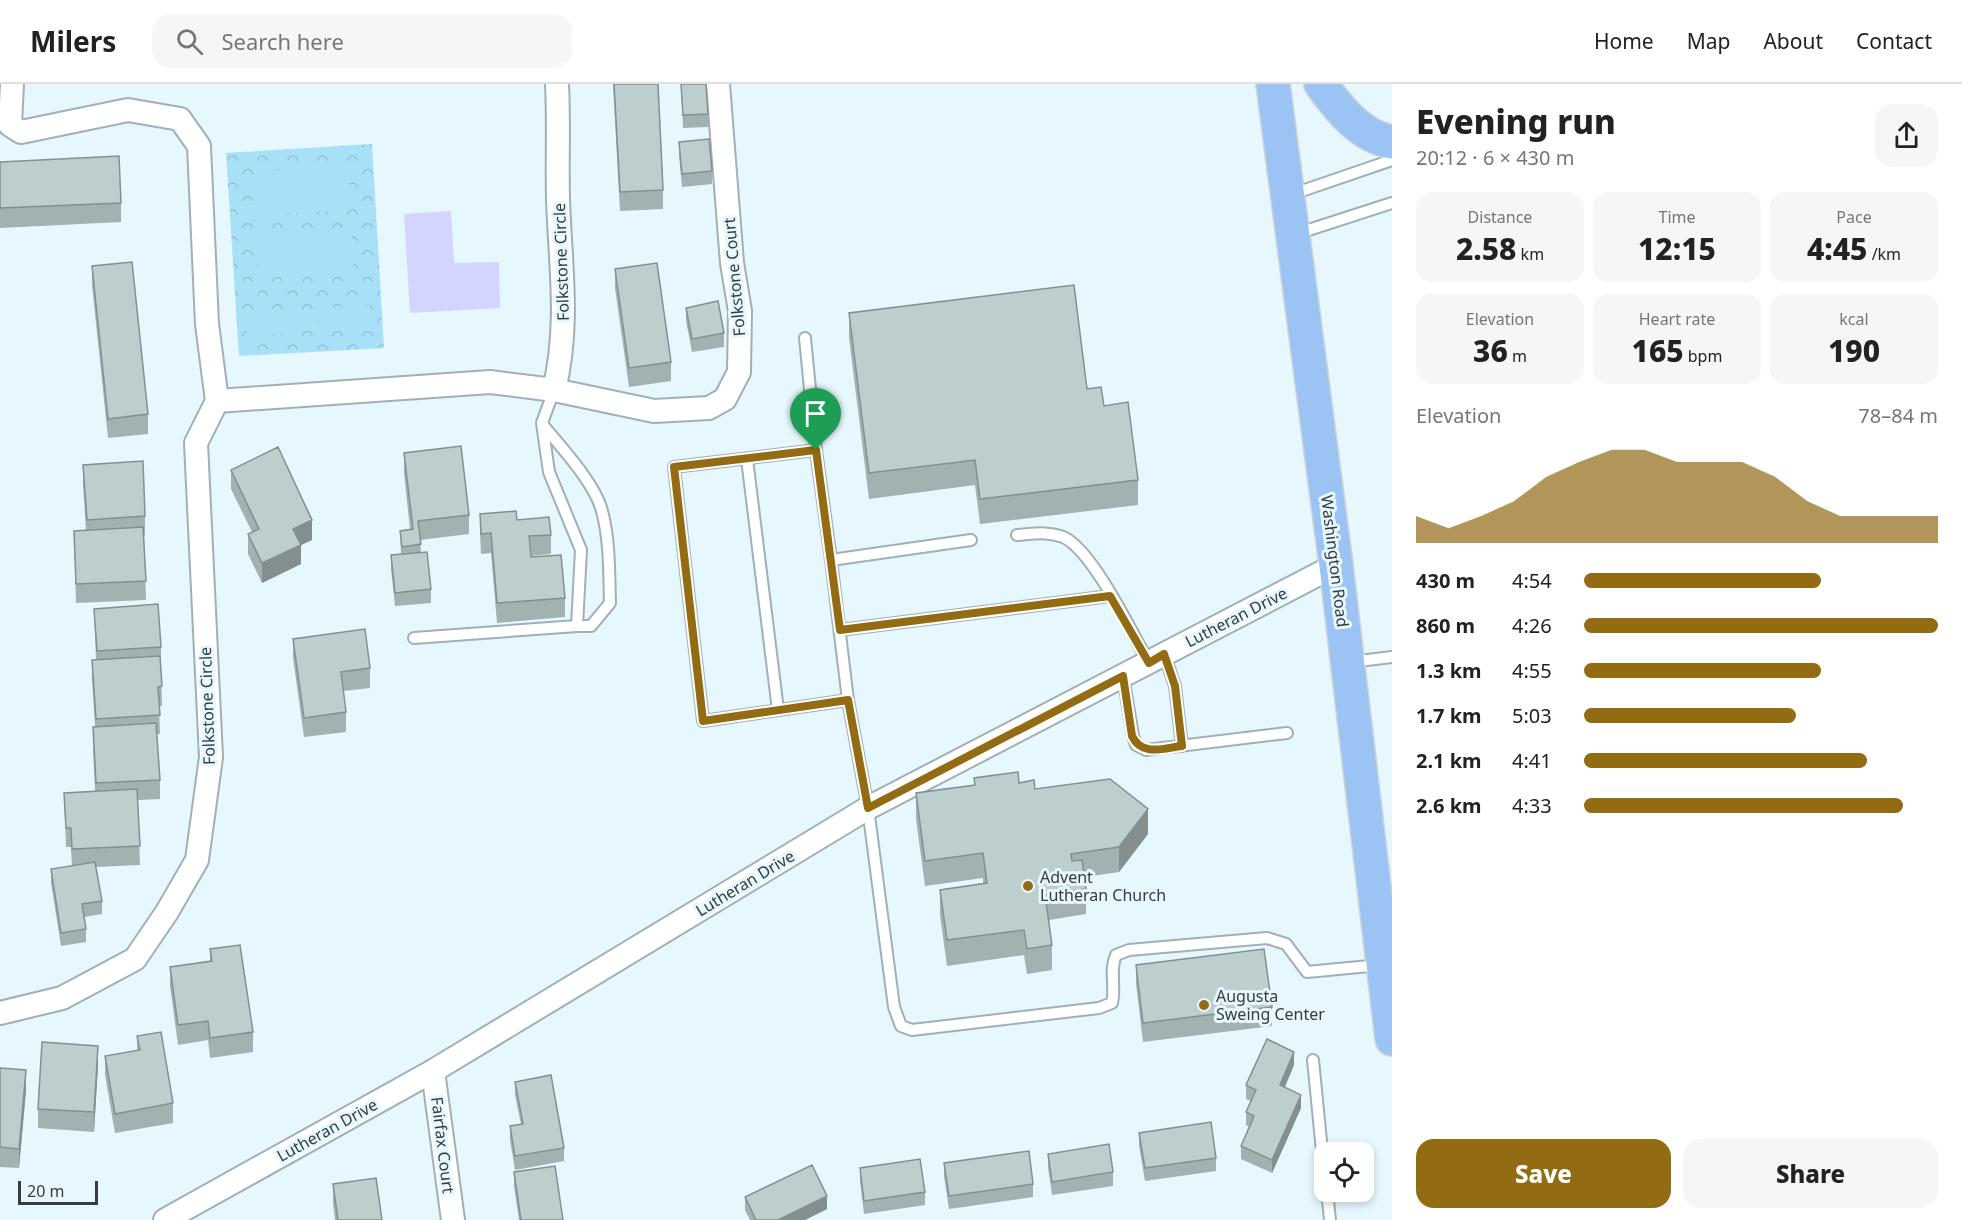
<!DOCTYPE html>
<meta charset="utf-8">
<style>
:root{--surface:#fff;--page:#f6f6f6;--text:#222;--muted:#767676;--line:#e0e0e0;--accent:#926b13}
body{margin:0;font-family:"Noto Sans",sans-serif;background:var(--page);color:var(--text);height:100vh;display:flex;flex-direction:column;font-size:22px;white-space:nowrap}
*{box-sizing:border-box;margin:0}
p{font-size:20px;color:var(--muted)}
.icon{flex:none;width:33px;height:33px;fill:none;stroke:currentColor;stroke-width:2;stroke-linecap:round;stroke-linejoin:round}
.map{position:relative;flex:1;overflow:hidden}
.panel{display:flex;flex-direction:column;background:var(--surface);width:570px}
.panel>*{flex:none}
.controls{position:absolute;left:1314px;top:1058px;display:grid;gap:12px}
.controls a{display:grid;place-items:center;width:60px;height:60px;border-radius:12px;background:var(--surface);box-shadow:0 3px 9px #0003;font-size:30px}
.scale{position:absolute;left:18px;bottom:15px;width:80px;box-sizing:border-box;padding-left:6px;border:3px solid #353c3e;border-top:0;font-size:16px;line-height:21px;white-space:nowrap;color:#353c3e;-webkit-text-stroke:4px #e6f7fe;paint-order:stroke}
.pin{position:absolute;display:grid;place-items:center;width:51px;height:51px;color:#fff;margin:-62px -26px;border-radius:50% 50% 50% 0;rotate:-45deg;box-shadow:0 0 6px #0007}
.pin .icon{rotate:45deg}
.round{display:grid;place-items:center;flex:none;width:63px;height:63px;border-radius:18px;background:var(--page)}
.summary{display:flex;align-items:center;justify-content:space-between;height:102px;padding:0 24px}
h1{font-size:33px;font-weight:800;line-height:45px}
.stats{display:grid;grid-template-columns:repeat(3,1fr);gap:9px;height:102px;padding:6px 24px}
.stats div{display:grid;align-content:center;border-radius:15px;background:var(--page);text-align:center}
.stats b{font-size:30px;font-weight:800}
.stats small{font-size:16px;font-weight:400}
.stats p{font-size:16px}
.chart{height:168px;padding:12px 24px}
.chart p{display:flex;justify-content:space-between}
.chart svg{width:100%;height:108px;margin-top:6px;fill:var(--accent);opacity:.7}
.primary-button{display:flex;gap:12px;margin-top:auto;padding:12px 24px}
.primary-button a{flex:1;height:69px;border-radius:18px;background:var(--accent);color:#fff;font-size:24px;font-weight:800;line-height:69px;text-align:center}
.primary-button a+a{background:var(--page);color:var(--text)}
ul{padding:0 24px;list-style:none;font-size:20px}
li{display:grid;grid-template-columns:96px 72px 1fr;align-items:center;height:45px}
li i{height:15px;border-radius:8px;background:var(--accent)}
header{display:flex;align-items:center;gap:36px;box-sizing:border-box;height:84px;padding:0 30px;background:var(--surface);border-bottom:2px solid var(--line)}
header strong{font-size:28px}
nav{display:flex;gap:33px;margin-inline-start:auto;font-size:21px}
.search{width:420px;height:54px;background:var(--page);display:flex;align-items:center;gap:15px;box-sizing:border-box;padding:0 21px;border-radius:18px;color:var(--muted);font-size:22px}
main{display:flex;flex:1;min-height:0}
.map>svg:first-child{display:block}
.park{fill:url(#park-crowns)}
.garden{fill:#a8e0f7}
.water{fill:#d3d5ff}
.lines{fill:none;stroke-linecap:round;stroke-linejoin:round}
.service-casing{stroke:#a0b0b6;stroke-width:14}
.minor-casing{stroke:#a0b0b6;stroke-width:26}
.primary-casing{stroke:#d3d4d5;stroke-width:36}
.service{stroke:#fff;stroke-width:10}
.minor{stroke:#fff;stroke-width:22}
.primary{stroke:#9bc4f4;stroke-width:33}
.wall{fill:#a2b1b1}
.shaded-wall{fill:#849090}
.building{fill:#bccece;stroke:#849090;stroke-width:1.5}
.route-casing{stroke:#fff;stroke-width:12}
.route{stroke:#926b13;stroke-width:8}
.poi-dot{fill:#926b13;stroke:#e6f7fe;stroke-width:2}
.labels{text-anchor:middle;dominant-baseline:central;stroke-width:6;stroke-linejoin:round;paint-order:stroke}
.street-label{font-size:16px;fill:#353c3e;stroke:#e6f7fe}
.poi-label{font-size:16px;fill:#353c3e;stroke:#e6f7fe;text-anchor:start}
</style>
<header>
<strong>Milers</strong>
<div class="search"><svg class="icon" aria-label="search" viewBox="0 0 24 24"><circle cx="10" cy="10" r="6"/><path d="M15 15l6 6"/></svg>Search here</div>
<nav><a>Home</a><a>Map</a><a>About</a><a>Contact</a></nav>
</header>
<main>
<div class="map">
<svg width="1392" height="1136" viewBox="0 0 1392 1136">
<defs>
<pattern id="park-crowns" width="20" height="18" patternUnits="userSpaceOnUse" patternTransform="scale(1.5)"><rect width="20" height="18" fill="#a8e0f7"/><path d="M2 6a3 3 0 1 1 6 0M12 15a3 3 0 1 1 6 0" fill="none" stroke="#91c1d5"/></pattern>
</defs>
<rect width="100%" height="100%" fill="#e6f7fe"/>
<!-- park -->
<path class="park" d="M372,60L384,264L239,272L226,69Z"/>
<!-- garden -->
<path class="garden" d="M348,82L350,126L256,131L253,87Z
M351,143L354,187L259,192L257,149Z
M370,220L372,245L319,248L317,224Z
M298,224L300,249L247,252L245,228Z"/>
<!-- water -->
<path class="water" d="M451,127L454,179L499,178L500,224L410,229L404,130Z"/>
<g class="lines">
<!-- service casing -->
<g class="service-casing">
<path id="service" d="M1290,111L1392,76
M1296,150L1392,119
M805,254L816,366
M542,340C560,362 595,399 602,427C610,457 609,489 610,519L591,542H577
M747,375L778,626
M1017,451C1033,450 1048,447 1063,453C1092,465 1132,549 1149,579
M831,476L816,366L674,383L703,637L848,616L831,476L971,456
M840,546L1110,512
M414,554L577,542L581,466L549,388L542,339L554,306
M1164,570L1175,602L1182,662
M1351,578L1392,573
M1123,592L1133,652L1136,661L1146,666L1287,649
M848,616L868,724L894,923L901,942L912,946L1099,924L1112,919C1116,903 1109,886 1116,871L1129,866L1267,854L1286,860L1307,888L1380,881
M1313,976L1324,1087
M1327,1107L1330,1136"/>
</g>
<!-- minor casing -->
<g class="minor-casing">
<path id="minor" d="M554,306L654,327L709,324L725,315L739,288L740,227L732,179L718,0
M217,317L490,298L554,306C570,240 560,180 558,115C557,76 559,38 557,0
M0,929L62,914L135,875L167,828L197,776L211,673L196,359L217,317L207,240L199,62L180,35L128,26L21,48L10,41L12,0
M433,987L453,1136
M165,1136L433,987L868,724L1336,481"/>
</g>
<!-- primary casing -->
<g class="primary-casing">
<path id="primary" d="M1273,0L1336,481L1392,955
M1321,0C1338,24 1361,53 1392,58"/>
</g>
<!-- service -->
<use href="#service" class="service"/>
<!-- minor -->
<use href="#minor" class="minor"/>
<!-- primary -->
<use href="#primary" class="primary"/>
</g>
<!-- wall -->
<path class="wall" d="M613,0H658L663,106V125L620,127Z
M681,0L708,30V43L683,44Z
M679,58L712,87V100L682,103L679,72Z
M0,78L121,119V138L0,144Z
M92,182L148,330V350L108,354L92,201Z
M615,185L671,278V297L629,303L615,204Z
M686,224L724,249V263L692,268L686,237Z
M849,229L1087,305L1104,322L1138,396V421L980,440L975,401L869,415L849,254Z
M404,369L469,431V450L420,456L421,468L431,505V519L395,522L391,485V471L401,470L400,447L410,445L404,389Z
M83,381L145,432V451L144,452L146,516L76,519L74,447L86,446L83,401Z
M231,386L312,456L301,461V480L262,499L248,470V450L252,448L231,405Z
M480,430L517,436L551,451V470L530,472L531,473L565,514V533L497,539L491,469L481,470L480,449Z
M94,525L161,563V576L162,622H159L160,650H157L160,696V715L138,716L140,781L96,783L102,817V830L84,833L86,845V858L61,862L51,799V785L72,782L71,763H66L64,709L95,707L93,662V643L95,642L92,596V576H96Z
M293,555L370,584V604L343,607L346,628V648L304,653L293,574Z
M974,694L1019,699L1148,750L1119,788L1085,793L1086,805V830L1049,836L1052,861V886L1027,890L1024,871L947,882L940,831V806L983,800V794L925,802L916,735V709L974,701Z
M210,865L253,948V968L210,974L208,956L178,961L170,902V883L210,877Z
M1136,881L1272,923V942L1143,958L1136,900Z
M137,952L173,1019V1039L115,1049L105,991V972L137,966Z
M98,981L94,1048L38,1044V1025Z
M1294,981L1285,1003L1301,1024L1272,1089L1241,1075V1062L1250,1043L1246,1041V1028L1251,1017L1246,1015V1001Z
M0,984L26,1006L19,1084L0,1083Z
M515,998L564,1064V1077L515,1086L510,1056V1042L521,1040L515,1011Z
M1139,1049L1216,1074V1087L1145,1097L1139,1062Z
M1048,1070L1113,1088V1102L1052,1111L1048,1083Z
M944,1079L1033,1100V1113L949,1125L944,1092Z
M860,1084L925,1108V1121L864,1130L860,1097Z
M514,1088L563,1136H519L514,1102Z
M333,1100L382,1136H335L333,1119Z
M745,1113L827,1125L805,1136H750L745,1126Z"/>
<!-- shaded-wall -->
<path class="shaded-wall" d="M312,436V456L301,461V480L262,499V479L293,445Z
M1148,725V750L1119,788V763Z
M98,962V981L94,1048V1028Z
M1294,968V981L1280,1014V1001Z
M26,986V1006L19,1084V1065Z
M1301,1011V1024L1272,1089V1076Z
M827,1112V1125L805,1136H778Z"/>
<!-- building -->
<path class="building" d="M614,0H658L663,106L620,108Z
M681,0H706L708,30L683,31Z
M709,55L712,87L682,90L679,58Z
M119,72L121,119L0,124V78Z
M132,178L148,330L108,335L92,182Z
M657,179L671,278L629,284L615,185Z
M1074,201L1087,305L1101,303L1104,322L1128,318L1138,396L980,415L975,376L869,389L849,229Z
M718,217L724,249L692,255L686,224Z
M461,362L469,431L418,437L421,460L402,463L400,447L413,445L404,369Z
M278,363L312,436L293,445L301,461L262,479L248,450L259,445L231,386Z
M143,377L145,432L87,436L83,381Z
M516,427L517,436L549,433L551,451L529,452L531,473L561,471L565,514L497,519L491,449L481,450L480,430Z
M143,443L146,497L76,500L74,447Z
M427,468L431,505L395,509L391,471Z
M158,520L161,563L97,567L94,525Z
M365,545L370,584L341,588L346,628L304,634L293,555Z
M160,572L162,602L158,603L160,631L96,635L92,576Z
M156,639L160,696L96,699L93,643Z
M1018,688L1019,699L1034,696L1035,705L1110,695L1148,725L1119,763L1071,770L1072,777L1082,776L1086,805L1045,811L1052,861L1027,865L1024,846L947,856L940,806L987,799L983,769L925,777L916,709L975,701L974,694Z
M137,705L140,762L72,765L71,744H66L64,709Z
M95,778L102,817L82,820L86,845L61,849L51,785Z
M240,861L253,948L210,954L208,937L178,941L170,883L212,877L210,865Z
M1264,865L1272,923L1143,939L1136,881Z
M161,948L173,1019L115,1030L105,972L140,966L137,952Z
M1267,955L1294,968L1280,1001L1301,1011L1272,1076L1241,1062L1254,1032L1246,1028L1256,1006L1246,1001Z
M42,958L98,962L94,1028L38,1025Z
M0,984L26,986L19,1065L0,1063Z
M551,991L564,1064L515,1072L510,1042L523,1040L515,998Z
M1211,1038L1216,1074L1145,1084L1139,1049Z
M1109,1060L1113,1088L1052,1098L1048,1070Z
M1029,1067L1033,1100L949,1112L944,1079Z
M920,1075L925,1108L864,1117L860,1084Z
M812,1081L827,1112L778,1136H756L745,1113Z
M555,1082L563,1136H521L514,1088Z
M376,1094L382,1136H338L333,1100Z"/>
<g class="lines">
<!-- route casing -->
<g class="route-casing">
<path id="route" d="M816,366L840,546L1110,512L1149,579L1164,570L1175,602L1182,662C1164,664 1142,673 1132,652L1123,592L868,724L848,616L703,637L674,383Z"/>
</g>
<!-- route -->
<use href="#route" class="route"/>
</g>
<!-- markers -->
<g class="poi-dot">
<circle cx="1028" cy="802" r="6"/>
<circle cx="1204" cy="921" r="6"/>
</g>
<g class="labels">
<!-- street labels -->
<g class="street-label">
<text transform="translate(561 178) rotate(-92)">Folkstone Circle</text>
<text transform="translate(734 193) rotate(-95)">Folkstone Court</text>
<text transform="translate(1335 477) rotate(83)">Washington Road</text>
<text transform="translate(1236 533) rotate(-27)">Lutheran Drive</text>
<text transform="translate(207 622) rotate(-92)">Folkstone Circle</text>
<text transform="translate(745 799) rotate(-31)">Lutheran Drive</text>
<text transform="translate(327 1046) rotate(-29)">Lutheran Drive</text>
<text transform="translate(443 1061) rotate(83)">Fairfax Court</text>
</g>
<!-- poi labels -->
<g class="poi-label">
<text x="1040" y="793">Advent<tspan x="1040" dy="18">Lutheran Church</tspan></text>
<text x="1216" y="912">Augusta<tspan x="1216" dy="18">Sweing Center</tspan></text>
</g>
</g>
</svg>
<div class="controls">
<a><svg class="icon" aria-label="locate" viewBox="0 0 24 24"><circle cx="12" cy="12" r="6"/><path d="M12 2v4M12 18v4M2 12h4M18 12h4"/></svg></a>
</div>
<div class="scale">20 m</div>
<div class="pin" style="left:816px;top:366px;background:#1e9e55"><svg class="icon" aria-label="arrive" viewBox="0 0 24 24"><path d="M6 21V4h12l-3 4 3 4H6"/></svg></div>
</div>
<section class="panel">
<div class="summary"><div><h1>Evening run</h1><p>20:12 · 6 × 430 m</p></div><a class="round"><svg class="icon" aria-label="share" viewBox="0 0 24 24"><path d="M12 15V3M7 8l5-5 5 5M5 13v7h14v-7"/></svg></a></div>
<div class="stats">
<div><p>Distance</p><b>2.58<small> km</small></b></div>
<div><p>Time</p><b>12:15</b></div>
<div><p>Pace</p><b>4:45<small> /km</small></b></div>
</div>
<div class="stats">
<div><p>Elevation</p><b>36<small> m</small></b></div>
<div><p>Heart rate</p><b>165<small> bpm</small></b></div>
<div><p>kcal</p><b>190</b></div>
</div>
<div class="chart"><p><span>Elevation</span>78–84 m</p>
<svg viewBox="0 0 160 44" preserveAspectRatio="none"><path d="M0 44V33L10 38L20 33L30 27L40 17L50 11L60 6L70 6L80 11L90 11L100 11L110 17L120 27L130 33L140 33L150 33L160 33V44z"/></svg>
</div>
<ul>
<li><b>430 m</b>4:54<i style="width:67%"></i></li>
<li><b>860 m</b>4:26<i style="width:100%"></i></li>
<li><b>1.3 km</b>4:55<i style="width:67%"></i></li>
<li><b>1.7 km</b>5:03<i style="width:60%"></i></li>
<li><b>2.1 km</b>4:41<i style="width:80%"></i></li>
<li><b>2.6 km</b>4:33<i style="width:90%"></i></li>
</ul>
<div class="primary-button"><a>Save</a><a>Share</a></div>
</section>
</main>
